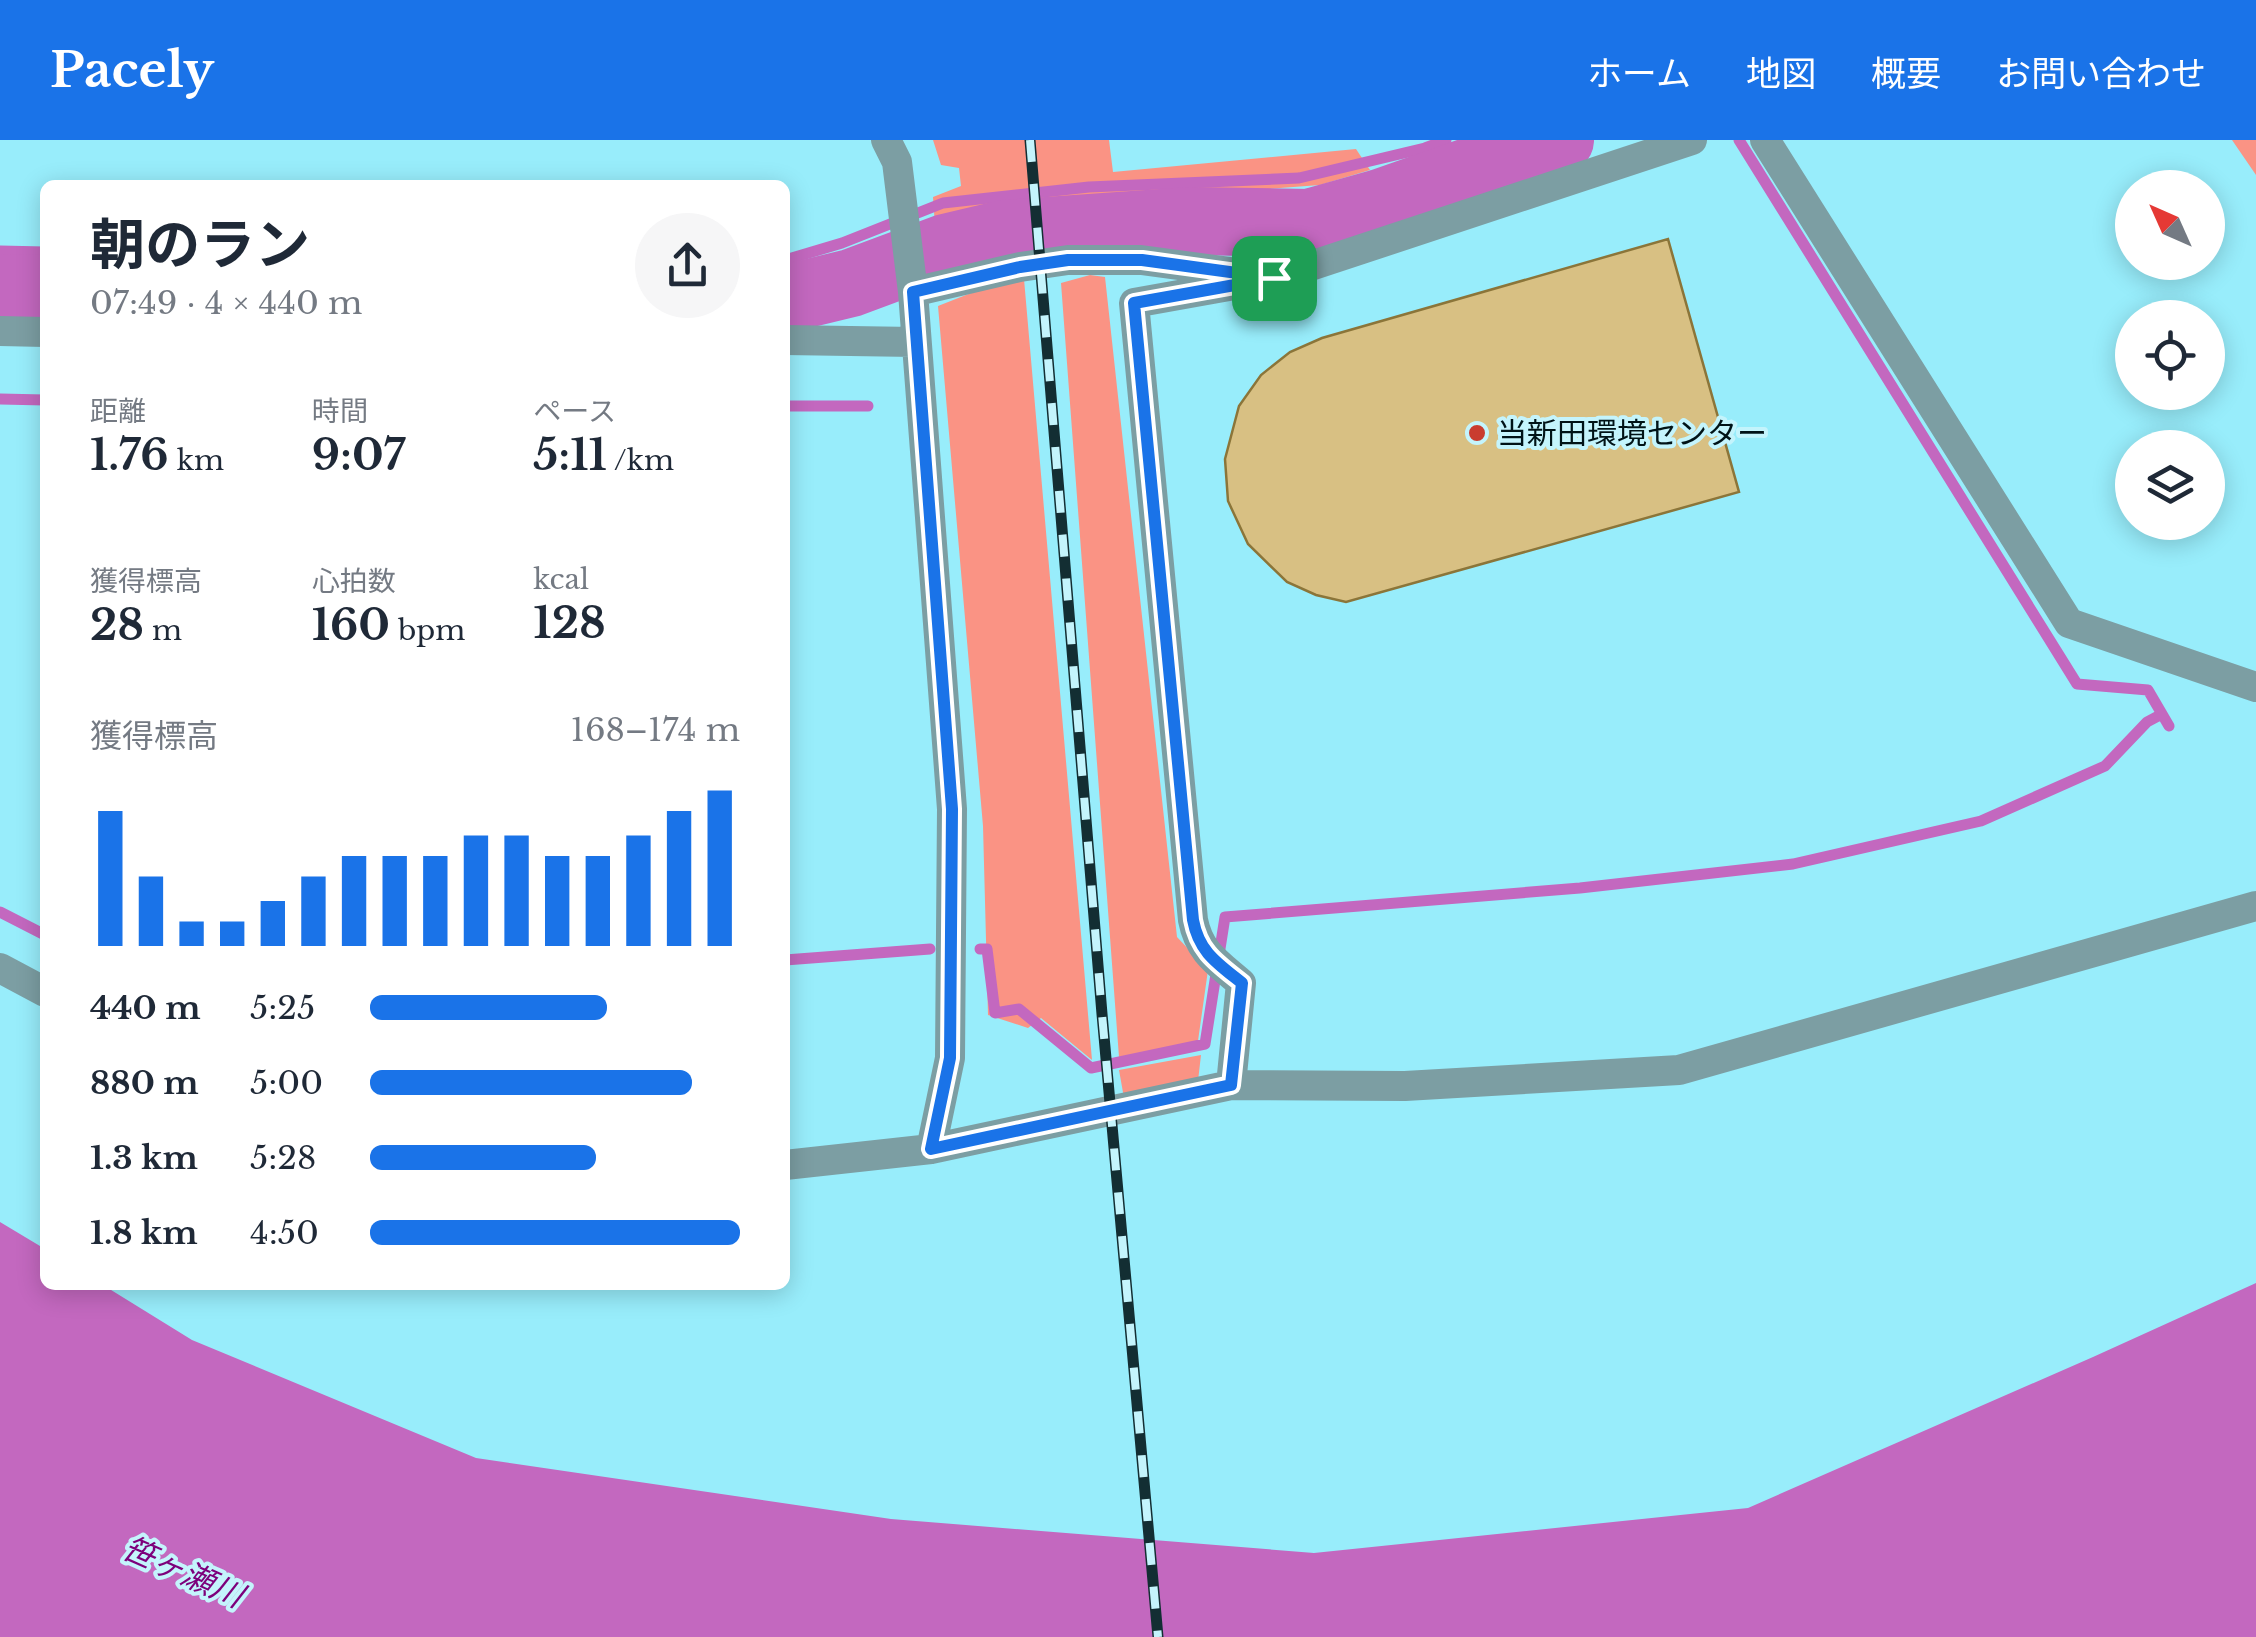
<!DOCTYPE html>
<html lang="ja">
<meta charset="utf-8">
<style>
:root{--surface:#fff;--page:#f6f6f7;--text:#1f2937;--muted:#747a83;--accent:#1a73e8}
body{margin:0;font-family:"Libre Baskerville","Noto Sans JP",serif;background:var(--page);color:var(--text);height:100vh;display:flex;flex-direction:column;font-size:38px;white-space:nowrap}
*{box-sizing:border-box;margin:0}
p{font-size:32px;color:var(--muted)}
.icon{flex:none;width:55px;height:55px;fill:none;stroke:currentColor;stroke-width:2;stroke-linecap:round;stroke-linejoin:round}
.map{position:relative;flex:1;overflow:hidden}
.panel{position:absolute;left:40px;top:40px;width:750px;height:1110px;display:flex;flex-direction:column;background:var(--surface);border-radius:15px;box-shadow:0 5px 25px #0003}
.panel>*{flex:none}
.needle{width:65px;rotate:315deg}
.buttons{position:absolute;left:2115px;top:30px;display:grid;gap:20px}
.buttons a{display:grid;place-items:center;width:110px;height:110px;border-radius:50%;background:var(--surface);box-shadow:0 5px 25px #0003;font-size:50px}
.pin{position:absolute;display:grid;place-items:center;width:85px;height:85px;color:#fff;margin:-42px;border-radius:20px;box-shadow:0 5px 15px #0006}
.round{display:grid;place-items:center;flex:none;width:105px;height:105px;border-radius:52px;background:var(--page)}
.overview{display:flex;align-items:center;justify-content:space-between;height:170px;padding:0 50px}
h1{font-size:55px;font-weight:700;line-height:75px}
.metrics{display:grid;grid-template-columns:repeat(3,1fr);gap:15px;height:170px;padding:10px 50px}
.metrics div{display:grid;align-content:center}
.metrics b{font-size:42px;font-weight:700}
.metrics small{font-size:28px;font-weight:400}
.metrics p{font-size:28px}
.chart{height:280px;padding:20px 50px}
.chart p{display:flex;justify-content:space-between}
.chart svg{width:100%;height:180px;margin-top:10px;stroke:var(--accent);stroke-width:6}
ul{padding:0 50px;list-style:none;font-size:32px}
li{display:grid;grid-template-columns:160px 120px 1fr;align-items:center;height:75px}
li i{height:25px;border-radius:12px;background:var(--accent)}
header{display:flex;align-items:center;gap:60px;box-sizing:border-box;height:140px;padding:0 50px;background:var(--accent);color:#fff}
header strong{font-size:48px}
nav{display:flex;gap:55px;margin-inline-start:auto;font-size:35px}
.map>svg:first-child{display:block}
.green{fill:#fa9384}
.water{fill:#c368bf}
.lines{fill:none;stroke-linecap:round;stroke-linejoin:round}
.stream{stroke:#c368bf;stroke-width:11}
.river{stroke:#c368bf;stroke-width:68}
.building{fill:#d8c083;stroke:#8b7539;stroke-width:2.5}
.street{stroke:#7c9ea3;stroke-width:30}
.rail-casing{stroke:#132e33;stroke-width:11}
.rail{stroke:#c4f4fc;stroke-width:8;stroke-dasharray:22;stroke-linecap:butt}
.route-casing{stroke:#fff;stroke-width:20}
.route{stroke:#1a73e8;stroke-width:12}
.poi-dot{fill:#c93c2f;stroke:#c4f4fc;stroke-width:4}
.labels{text-anchor:middle;dominant-baseline:central;stroke-width:8;stroke-linejoin:round;paint-order:stroke}
.poi-label{font-size:30px;fill:#001317;stroke:#c4f4fc;text-anchor:start}
.water-label{font-size:32px;font-style:italic;fill:#7d007b;stroke:#c4f4fc}
</style>
<header>
<strong>Pacely</strong>
<nav><a>ホーム</a><a>地図</a><a>概要</a><a>お問い合わせ</a></nav>
</header>
<div class="map">
<svg width="2256" height="1497" viewBox="0 0 2256 1497">
<rect width="100%" height="100%" fill="#98edfb"/>
<!-- green -->
<path class="green" d="M933,0H1109L1113,32L1356,9L1370,30L1320,45L977,71L935,86L933,57L961,46L959,28L941,25Z
M2232,0H2256V35Z
M1090,135L1105,137L1177,797L1208,830L1198,901L1119,917L1061,143Z
M1024,139L1092,920L1041,878L1028,888L988,875L983,686L938,166L999,142Z
M1201,915L1198,941L1124,958L1119,930Z"/>
<!-- water -->
<path class="water" d="M0,1082L45,1109V1145H103L192,1200L476,1318L891,1379L1314,1413L1748,1368L2093,1217L2256,1143V1497H0Z"/>
<g class="lines">
<!-- stream -->
<path class="stream" d="M1739,0L2077,544L2148,550L2169,586
M0,111L45,112
M785,120L842,103L943,63L1089,47L1299,38L1425,8L1446,0
M0,259L45,260
M785,266H868
M0,772L45,795
M980,809H987L995,873L1019,869L1091,928L1205,904L1225,777L1580,748L1793,724L1981,681L2105,626L2147,582L2162,574
M785,820L930,809"/>
<!-- river -->
<path class="river" d="M0,148L45,149
M785,159L851,143L945,108L1004,94L1191,81L1309,83L1380,63L1560,0"/>
</g>
<!-- building -->
<path class="building" d="M1668,99L1739,352L1346,462L1316,455L1287,442L1248,404L1228,361L1225,319L1239,266L1261,235L1290,212L1322,198Z"/>
<g class="lines">
<!-- street -->
<path class="street" d="M886,0L897,22L913,152L952,669L950,918L931,1009
M1765,0L2069,483L2256,547
M913,152L1020,127L1068,120H1141L1274,138L1692,0
M0,191L45,192
M785,200L915,202
M0,828L45,852
M1231,945L1241,843C1218,823 1199,812 1193,780L1134,163L1274,138
M785,1025L931,1009L1231,945L1405,946L1679,930L2256,766"/>
<!-- rail casing -->
<g class="rail-casing">
<path id="rail" d="M1030,0L1102,874L1158,1497"/>
</g>
<!-- rail -->
<use href="#rail" class="rail"/>
</g>
<g class="lines">
<!-- route casing -->
<g class="route-casing">
<path id="route" d="M1068,120H1142L1274,138L1134,163L1193,780C1199,812 1217,823 1242,843L1231,945L931,1009L950,918L952,669L913,152L1020,127Z"/>
</g>
<!-- route -->
<use href="#route" class="route"/>
</g>
<!-- markers -->
<circle class="poi-dot" cx="1477" cy="293" r="10"/>
<g class="labels">
<!-- poi labels -->
<g class="poi-label">
<text x="1497" y="293">当新田環境センター</text>
</g>
<!-- water labels -->
<g class="water-label">
<text transform="translate(183 1432) rotate(24)">笹ヶ瀬川</text>
</g>
</g>
</svg>
<div class="buttons">
<a><svg class="needle" viewBox="-14 -14 28 28"><path d="M0-13l5 13h-10z" fill="#e53935"/><path d="M0 13l5-13h-10z" fill="#747a83"/></svg></a>
<a><svg class="icon" aria-label="locate" viewBox="0 0 24 24"><circle cx="12" cy="12" r="6"/><path d="M12 2v4M12 18v4M2 12h4M18 12h4"/></svg></a>
<a><svg class="icon" aria-label="layers" viewBox="0 0 24 24"><path d="M12 4l9 5-9 5-9-5zM3 14l9 5 9-5"/></svg></a>
</div>
<div class="pin" style="left:1274px;top:138px;background:#1e9e55"><svg class="icon" aria-label="arrive" viewBox="0 0 24 24"><path d="M6 21V4h12l-3 4 3 4H6"/></svg></div>
<section class="panel">
<div class="overview"><div><h1>朝のラン</h1><p>07:49 · 4 × 440 m</p></div><a class="round"><svg class="icon" aria-label="share" viewBox="0 0 24 24"><path d="M12 15V3M7 8l5-5 5 5M5 13v7h14v-7"/></svg></a></div>
<div class="metrics">
<div><p>距離</p><b>1.76<small> km</small></b></div>
<div><p>時間</p><b>9:07</b></div>
<div><p>ペース</p><b>5:11<small> /km</small></b></div>
</div>
<div class="metrics">
<div><p>獲得標高</p><b>28<small> m</small></b></div>
<div><p>心拍数</p><b>160<small> bpm</small></b></div>
<div><p>kcal</p><b>128</b></div>
</div>
<div class="chart"><p><span>獲得標高</span>168–174 m</p>
<svg viewBox="0 0 160 44" preserveAspectRatio="none"><path d="M5 44V11M15 44V27M25 44V38M35 44V38M45 44V33M55 44V27M65 44V22M75 44V22M85 44V22M95 44V17M105 44V17M115 44V22M125 44V22M135 44V17M145 44V11M155 44V6"/></svg>
</div>
<ul>
<li><b>440 m</b>5:25<i style="width:64%"></i></li>
<li><b>880 m</b>5:00<i style="width:87%"></i></li>
<li><b>1.3 km</b>5:28<i style="width:61%"></i></li>
<li><b>1.8 km</b>4:50<i style="width:100%"></i></li>
</ul>
</section>
</div>
